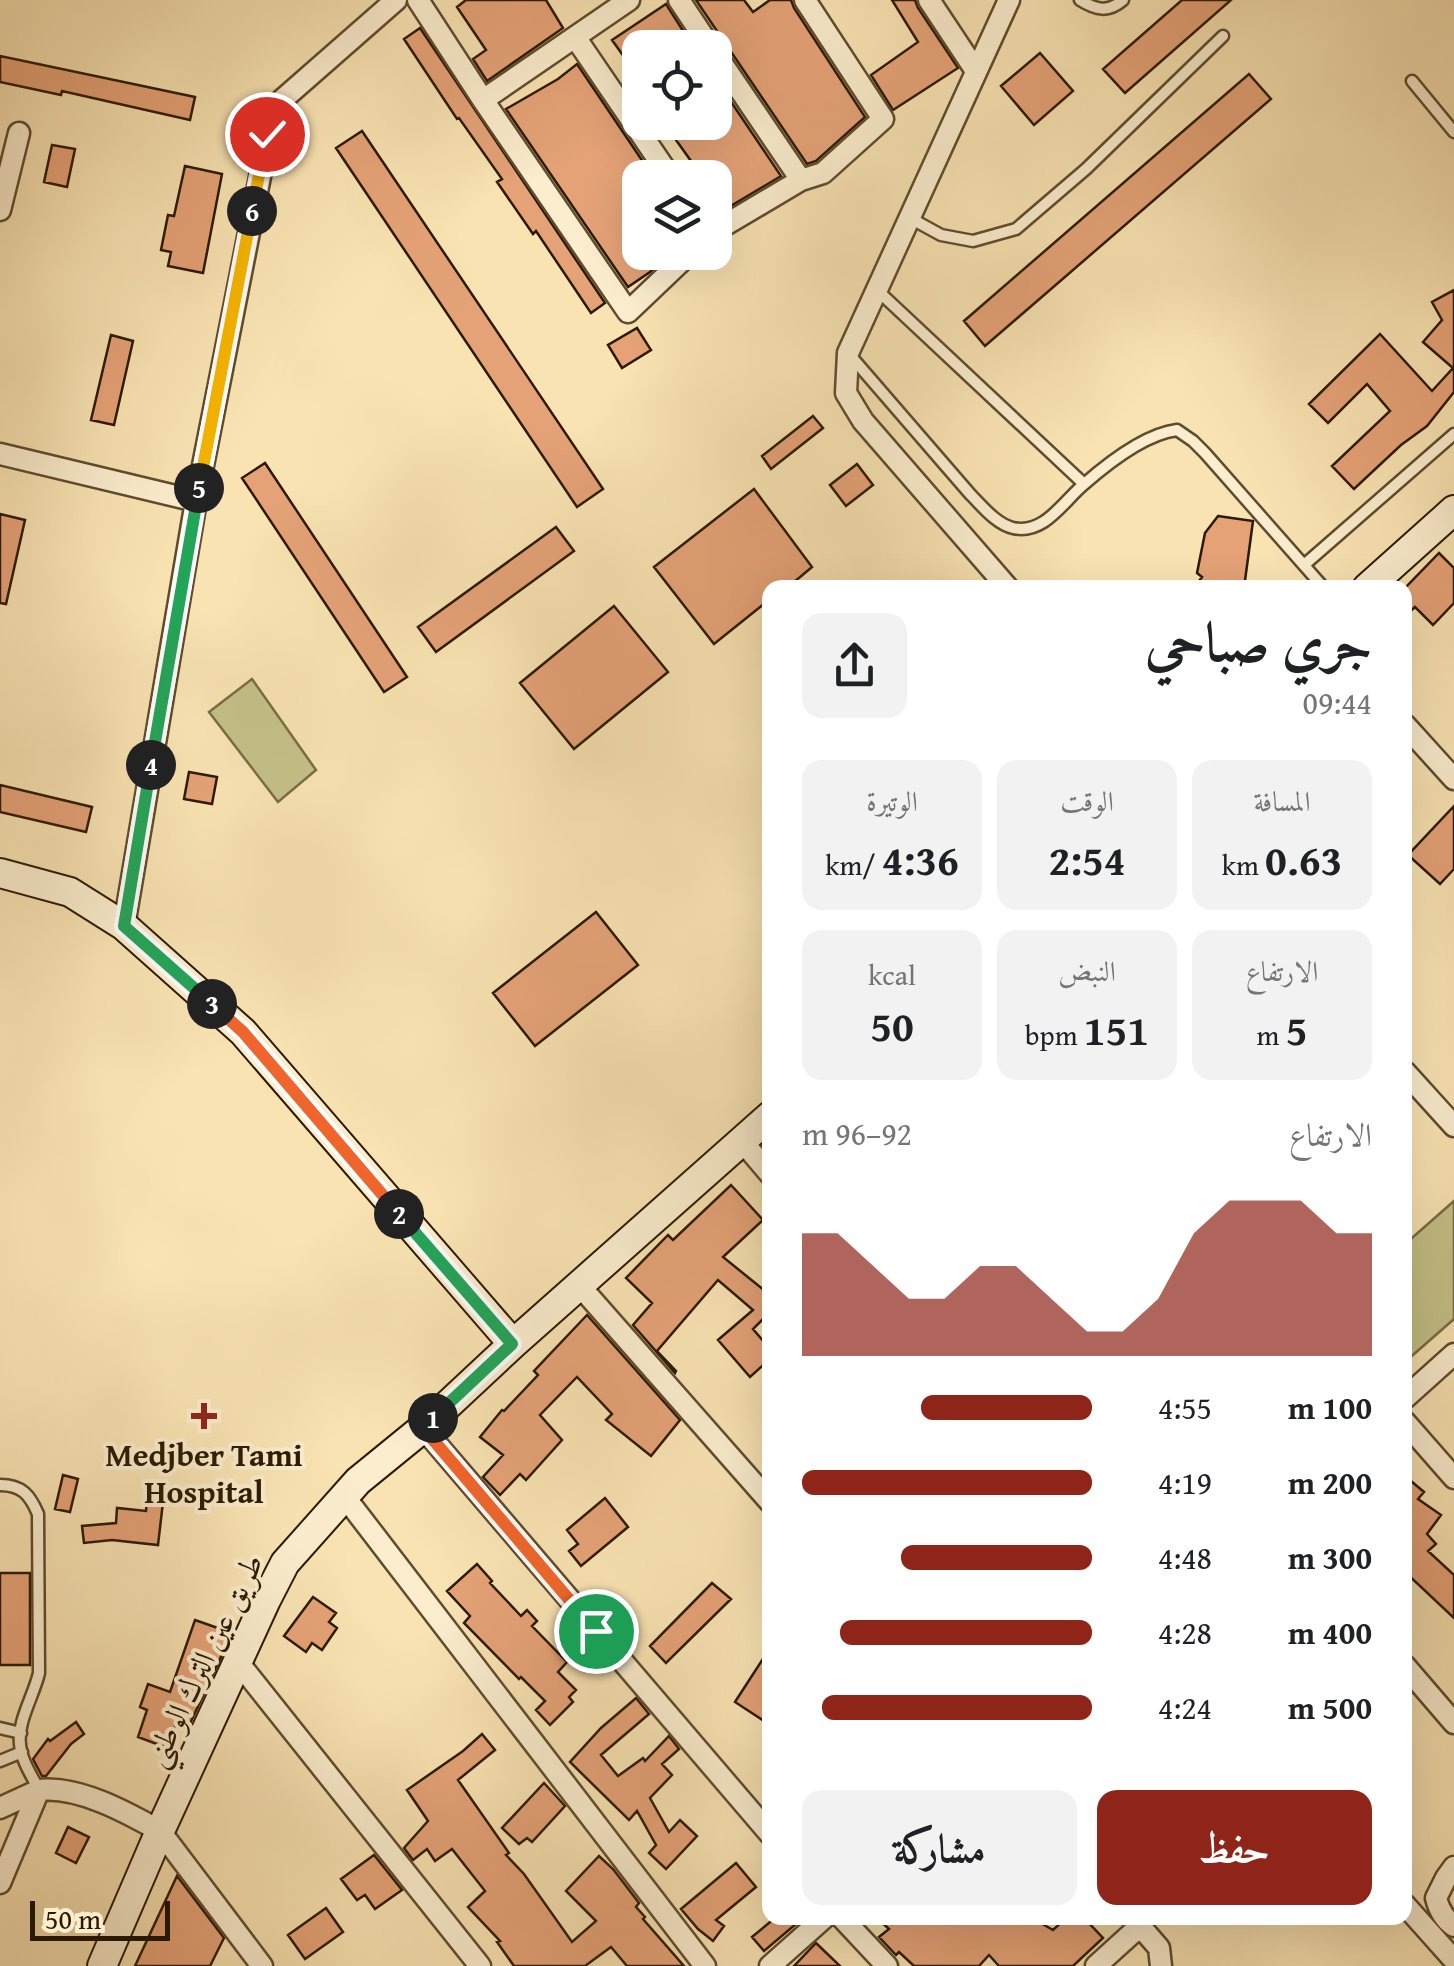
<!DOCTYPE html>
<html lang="ar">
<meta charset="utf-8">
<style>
:root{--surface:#fff;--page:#f2f2f2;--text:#202124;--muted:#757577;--accent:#8f2418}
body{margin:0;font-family:"Gentium Book Plus",Amiri,serif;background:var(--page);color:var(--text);direction:rtl;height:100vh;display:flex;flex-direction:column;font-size:38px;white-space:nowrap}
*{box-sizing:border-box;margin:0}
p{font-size:32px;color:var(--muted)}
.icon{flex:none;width:55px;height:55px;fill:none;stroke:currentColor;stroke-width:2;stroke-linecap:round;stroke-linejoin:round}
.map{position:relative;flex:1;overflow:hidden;direction:ltr}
.drawer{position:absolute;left:762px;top:580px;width:650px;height:1345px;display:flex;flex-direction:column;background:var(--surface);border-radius:20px;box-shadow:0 10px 40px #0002;direction:rtl}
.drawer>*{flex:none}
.buttons{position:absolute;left:622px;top:30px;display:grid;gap:20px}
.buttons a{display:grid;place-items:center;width:110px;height:110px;border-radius:20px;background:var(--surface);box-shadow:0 10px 40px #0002;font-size:50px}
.scale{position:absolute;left:30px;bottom:25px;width:140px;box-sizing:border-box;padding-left:10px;border:5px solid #2c1a00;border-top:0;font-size:28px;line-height:35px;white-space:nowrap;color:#2c1a00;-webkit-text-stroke:8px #fbedce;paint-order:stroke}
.pin{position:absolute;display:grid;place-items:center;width:85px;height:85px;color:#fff;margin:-42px;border:5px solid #fff;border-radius:50%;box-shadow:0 2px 10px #0007}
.km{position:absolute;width:50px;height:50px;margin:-25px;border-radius:50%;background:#222;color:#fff;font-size:28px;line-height:50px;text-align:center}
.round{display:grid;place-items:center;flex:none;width:105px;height:105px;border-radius:20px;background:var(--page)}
.head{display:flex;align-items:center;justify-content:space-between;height:170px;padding:0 40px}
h1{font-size:55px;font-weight:700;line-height:75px}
.figures{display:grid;grid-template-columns:repeat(3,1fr);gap:15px;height:170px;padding:10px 40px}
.figures div{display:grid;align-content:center;border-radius:20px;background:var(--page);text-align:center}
.figures b{font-size:42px;font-weight:700}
.figures small{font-size:28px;font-weight:400}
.figures p{font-size:28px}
.chart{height:280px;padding:20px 40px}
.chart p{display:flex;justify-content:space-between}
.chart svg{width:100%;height:180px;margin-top:10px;fill:var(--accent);opacity:.7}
.button{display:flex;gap:20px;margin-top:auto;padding:20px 40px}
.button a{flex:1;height:115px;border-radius:20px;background:var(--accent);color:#fff;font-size:40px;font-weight:700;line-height:115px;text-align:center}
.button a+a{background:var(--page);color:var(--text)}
ul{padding:0 40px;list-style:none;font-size:32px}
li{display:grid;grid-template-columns:160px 120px 1fr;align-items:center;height:75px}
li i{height:25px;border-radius:12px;background:var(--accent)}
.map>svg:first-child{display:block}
.green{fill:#c5c188;stroke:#786e44;stroke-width:2.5}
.building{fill:#e5a277;stroke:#2c1a00;stroke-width:2.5}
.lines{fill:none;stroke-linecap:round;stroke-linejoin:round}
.lane-casing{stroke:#5f4c2d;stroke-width:15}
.street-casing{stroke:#5f4c2d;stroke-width:25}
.secondary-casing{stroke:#2c1a00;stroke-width:32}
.lane{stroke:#fbedce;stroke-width:10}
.street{stroke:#fbedce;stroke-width:20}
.secondary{stroke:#fbedce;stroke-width:28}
.split-1-casing{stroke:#fff;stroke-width:20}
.split-2-casing{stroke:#fff;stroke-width:20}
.split-3-casing{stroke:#fff;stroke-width:20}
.split-4-casing{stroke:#fff;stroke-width:20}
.split-5-casing{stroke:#fff;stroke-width:20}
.split-6-casing{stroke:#fff;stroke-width:20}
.split-7-casing{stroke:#fff;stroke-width:20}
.split-1{stroke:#f0652b;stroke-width:12}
.split-2{stroke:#22a559;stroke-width:12}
.split-3{stroke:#f0652b;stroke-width:12}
.split-4{stroke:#22a559;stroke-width:12}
.split-5{stroke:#22a559;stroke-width:12}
.split-6{stroke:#f5b400;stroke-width:12}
.split-7{stroke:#f5b400;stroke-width:12}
.poi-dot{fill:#8f2418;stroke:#fbedce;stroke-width:4}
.labels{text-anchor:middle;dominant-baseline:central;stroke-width:8;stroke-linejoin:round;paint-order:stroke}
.poi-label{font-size:32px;font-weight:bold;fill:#2c1a00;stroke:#fbedce}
.street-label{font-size:32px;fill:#2c1a00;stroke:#fbedce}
</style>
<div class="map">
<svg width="1454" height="1966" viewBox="0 0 1454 1966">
<rect width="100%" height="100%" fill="#f9e3b3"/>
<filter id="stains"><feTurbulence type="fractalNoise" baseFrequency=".002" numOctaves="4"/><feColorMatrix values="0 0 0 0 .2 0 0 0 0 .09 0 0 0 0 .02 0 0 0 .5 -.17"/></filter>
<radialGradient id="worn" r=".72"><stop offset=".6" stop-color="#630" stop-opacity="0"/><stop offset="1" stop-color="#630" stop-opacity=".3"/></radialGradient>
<!-- green -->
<path class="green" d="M252,679L316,770L278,802L209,712Z
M1454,1201V1319L1405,1362V1244Z"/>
<!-- building -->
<path class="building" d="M466,0H546L563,28L487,81L473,59L486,50L457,7Z
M696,0H744L753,12L770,0H791L794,8L865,117L816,161L807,164Z
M892,0H915L918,8L958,68L893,110L871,75L918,42Z
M1182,0H1231L1125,93L1103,69Z
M666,4L694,48H640V79L612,40Z
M420,28L605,303L591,313L536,231L533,234L497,182L502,179L459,118L457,119L404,39Z
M1040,53L1073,91L1034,125L1001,86Z
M0,56L195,97L190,120L62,91L61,95L0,82Z
M577,64L654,178H640V252H671L650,272L628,287L506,109L558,79Z
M1249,74L1271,99L985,346L964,321Z
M715,78L781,176L724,210L715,197V165L701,175L676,140L700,122H715Z
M362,131L603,489L577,507L336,148Z
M52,145L75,149L67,187L44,182Z
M185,166L222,174L203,273L168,266L171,252L161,250L168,215L174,216Z
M1454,290V392L1427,426L1401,445L1354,489L1332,466L1390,411L1367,384L1328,423L1309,404L1380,334L1432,391L1453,368L1423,342L1442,320L1432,302Z
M637,328L651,350L622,368L608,345Z
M111,335L133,341L114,425L91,420Z
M813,416L823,428L771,469L762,456Z
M265,463L407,677L384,692L242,478Z
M857,464L873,485L846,506L830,485Z
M754,489L812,567L787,588H770V599L714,644L654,567Z
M0,514L25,520L6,604L0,603Z
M1218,516L1253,521L1244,588H1194L1202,577L1197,573L1205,533Z
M556,527L574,551L436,652L418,627Z
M1439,553L1454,568V603L1433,625L1415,607L1405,616V588Z
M614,606L668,672L574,749L520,683Z
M189,772L217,777L212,804L184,799Z
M0,785L92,807L86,832L0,812Z
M1454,806V869L1440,884L1408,855Z
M596,912L638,965L535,1046L493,993Z
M731,1185L763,1220L723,1257L770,1295V1325L763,1319L753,1329L770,1349V1359L750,1377L718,1340L753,1310L718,1280L657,1351L676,1371L675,1373L633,1325L652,1303L626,1278L668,1235L673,1240Z
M587,1315L680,1420L651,1456L606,1420L612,1414L577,1377L540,1415L562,1440L526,1480L520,1474L500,1495L483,1477L503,1455L480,1437L502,1410L504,1411L538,1375L534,1371Z
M63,1475L78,1479L70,1512L55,1509Z
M1405,1476L1424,1492L1418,1499L1441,1515L1427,1534L1436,1544L1428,1551L1454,1575V1618L1405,1572Z
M605,1498L628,1527L581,1566L569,1551L578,1544L567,1530Z
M147,1500L163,1502L158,1545L112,1540L84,1543L82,1526L116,1523L117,1508L146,1511Z
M477,1564L492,1581L490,1583L521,1616L527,1610L537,1621L532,1626L567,1662L558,1672L576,1690L569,1697L573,1702L550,1725L536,1710L545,1701L521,1677L519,1679L464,1623L470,1616L447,1591Z
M0,1573H30V1665H0Z
M712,1583L731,1599L666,1663L650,1646Z
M313,1597L336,1613L329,1622L337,1628L322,1650L312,1643L306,1652L284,1636Z
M195,1620L232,1633L187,1730L175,1726L167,1748L138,1737L147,1710L140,1707L148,1684L170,1692Z
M770,1648V1725L735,1702Z
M636,1698L649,1714L601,1755L618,1776L643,1758L645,1761L669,1736L679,1749L662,1764L672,1775L650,1798L669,1832L680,1820L697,1836L666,1869L649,1853L656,1845L637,1811L629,1820L570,1762L601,1728Z
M76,1722L84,1734L71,1744L46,1776H42L33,1759L48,1739L50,1741Z
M482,1734L495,1750L458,1780L502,1843L509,1853L506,1855L524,1874L572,1942L596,1921L566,1891L599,1856L613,1869L639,1903L636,1907L645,1917L643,1919L684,1966H627L611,1947L585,1966H514L497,1942L500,1941L468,1907L485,1891L452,1849L435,1861L427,1849L413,1860L404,1848L428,1821L407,1790L463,1751Z
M544,1783L565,1806L532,1842L527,1838L519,1844L502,1828Z
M68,1827L89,1837L76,1863L56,1853Z
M374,1855L402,1890L375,1909L365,1895L357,1900L341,1879Z
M736,1863L756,1887L716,1920L724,1926L713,1941L698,1929L681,1909Z
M177,1876L224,1938L210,1966H135Z
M326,1908L343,1932L305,1959L288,1935Z
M775,1918H803L764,1951L752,1937Z
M877,1918H1032L1053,1930L1066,1918H1084L1103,1938L1073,1966H999L989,1955L979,1966H914L899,1952L896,1955L879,1937L889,1929Z
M816,1943L840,1966H794Z"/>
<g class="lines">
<!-- lane casing -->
<g class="lane-casing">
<path id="lane" d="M1080,0C1096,10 1108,13 1123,0
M1412,81L1454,132
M910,218L941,235L973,241L1016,229L1086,169L1223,36
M877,290L1084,484
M849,354L970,494C982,506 996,524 1013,528C1044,535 1063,502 1083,485C1108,463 1145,434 1177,430L1193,441L1205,453L1324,588
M1304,565L1454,434
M0,1485C22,1485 30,1495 38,1514L39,1673C34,1695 17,1722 20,1744C21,1760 32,1776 39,1790
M0,1728L21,1733
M0,1761L22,1752"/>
</g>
<!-- street casing -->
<g class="street-casing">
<path id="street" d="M418,0L483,100L628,312L691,252
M679,0L711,48
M929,0L976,71
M575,37L671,178
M715,53L801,180
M483,100L629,0
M0,210L19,133
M715,231L801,180L823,173L883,119L805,0
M0,454L196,501
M1008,588L863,421L846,393L848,353L1009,0
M1405,725L1454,779
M124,926L196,501L272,116L282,100L396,0
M1405,1072L1454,1126
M742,1141L770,1174
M579,1285L770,1502
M1405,1398L1454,1354
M1405,1422L1454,1478
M423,1428L770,1834
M345,1497L705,1966
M238,1662L480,1966
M1405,1666L1454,1723
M0,1808L39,1790
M1454,1867L1446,1878L1436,1898C1439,1910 1444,1919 1454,1926
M0,1883L39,1790C79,1786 126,1812 160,1831L262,1966
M1405,1905L1454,1960
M842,1918L887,1966
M1134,1919L1159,1948L1161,1966
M770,1966L824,1918
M1096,1966L1140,1926"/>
</g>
<!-- secondary casing -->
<g class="secondary-casing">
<path id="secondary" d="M1367,588L1454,510
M0,873L70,892L124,926L243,1032L513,1344
M102,1966L160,1831L266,1600L285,1563L358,1481L423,1428L513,1344L770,1116"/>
</g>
<!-- lane -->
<use href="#lane" class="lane"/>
<!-- street -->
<use href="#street" class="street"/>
<!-- secondary -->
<use href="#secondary" class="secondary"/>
</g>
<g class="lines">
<!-- split-1 casing -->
<g class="split-1-casing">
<path id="split-1" d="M433,1418L423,1428L596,1631"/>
</g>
<!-- split-2 casing -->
<g class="split-2-casing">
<path id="split-2" d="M399,1214L512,1344L433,1418"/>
</g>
<!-- split-3 casing -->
<g class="split-3-casing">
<path id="split-3" d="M212,1004L243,1032L399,1214"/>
</g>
<!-- split-4 casing -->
<g class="split-4-casing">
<path id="split-4" d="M151,765L124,926L212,1004"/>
</g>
<!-- split-5 casing -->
<g class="split-5-casing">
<path id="split-5" d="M151,765L199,488"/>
</g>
<!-- split-6 casing -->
<g class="split-6-casing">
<path id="split-6" d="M199,488L252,211"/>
</g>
<!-- split-7 casing -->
<g class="split-7-casing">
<path id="split-7" d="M252,211L267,134"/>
</g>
<!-- split-1 -->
<use href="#split-1" class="split-1"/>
<!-- split-2 -->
<use href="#split-2" class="split-2"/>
<!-- split-3 -->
<use href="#split-3" class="split-3"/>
<!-- split-4 -->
<use href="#split-4" class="split-4"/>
<!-- split-5 -->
<use href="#split-5" class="split-5"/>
<!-- split-6 -->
<use href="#split-6" class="split-6"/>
<!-- split-7 -->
<use href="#split-7" class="split-7"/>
</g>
<!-- markers -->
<path class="poi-dot" d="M199 1401h10v10h10v10h-10v10h-10v-10h-10v-10h10z"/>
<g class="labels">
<!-- poi labels -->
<g class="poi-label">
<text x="204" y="1454">Medjber Tami<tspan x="204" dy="37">Hospital</tspan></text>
</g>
<!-- street labels -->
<g class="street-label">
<text transform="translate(203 1660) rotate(-64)">طريق عين الترك الوطني</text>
</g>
</g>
<rect width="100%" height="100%" filter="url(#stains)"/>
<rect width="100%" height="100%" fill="url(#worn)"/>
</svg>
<div class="buttons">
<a><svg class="icon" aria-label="locate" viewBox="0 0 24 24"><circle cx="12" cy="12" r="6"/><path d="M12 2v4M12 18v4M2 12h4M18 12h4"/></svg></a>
<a><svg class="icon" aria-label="layers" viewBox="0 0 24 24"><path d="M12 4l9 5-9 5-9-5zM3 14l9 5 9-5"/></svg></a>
</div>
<div class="scale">50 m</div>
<div class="pin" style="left:596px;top:1631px;background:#1e9e55"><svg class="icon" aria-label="arrive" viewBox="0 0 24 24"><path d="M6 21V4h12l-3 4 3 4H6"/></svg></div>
<div class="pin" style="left:267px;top:134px;background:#d93025"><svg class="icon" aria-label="check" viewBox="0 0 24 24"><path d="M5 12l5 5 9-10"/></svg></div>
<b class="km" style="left:433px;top:1418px">1</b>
<b class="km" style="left:399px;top:1214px">2</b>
<b class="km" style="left:212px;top:1004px">3</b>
<b class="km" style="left:151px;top:765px">4</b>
<b class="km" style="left:199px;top:488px">5</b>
<b class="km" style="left:252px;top:211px">6</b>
<section class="drawer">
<div class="head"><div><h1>جري صباحي</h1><p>09:44</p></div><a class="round"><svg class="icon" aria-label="share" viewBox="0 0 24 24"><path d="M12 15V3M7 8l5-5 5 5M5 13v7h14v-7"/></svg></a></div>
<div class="figures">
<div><p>المسافة</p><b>0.63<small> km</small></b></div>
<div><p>الوقت</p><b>2:54</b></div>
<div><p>الوتيرة</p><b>4:36<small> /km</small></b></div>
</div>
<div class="figures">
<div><p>الارتفاع</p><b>5<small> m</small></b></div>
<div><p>النبض</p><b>151<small> bpm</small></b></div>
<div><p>kcal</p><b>50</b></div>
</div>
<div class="chart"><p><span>الارتفاع</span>92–96 m</p>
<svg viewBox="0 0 160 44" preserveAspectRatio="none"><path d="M0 44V14L10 14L20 22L30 30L40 30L50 22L60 22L70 30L80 38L90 38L100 30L110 14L120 6L130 6L140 6L150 14L160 14V44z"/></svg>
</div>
<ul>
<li><b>100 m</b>4:55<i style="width:59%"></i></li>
<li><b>200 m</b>4:19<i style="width:100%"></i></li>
<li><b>300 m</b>4:48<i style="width:66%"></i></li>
<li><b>400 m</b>4:28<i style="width:87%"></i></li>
<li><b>500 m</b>4:24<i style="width:93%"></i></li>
</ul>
<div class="button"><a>حفظ</a><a>مشاركة</a></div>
</section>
</div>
